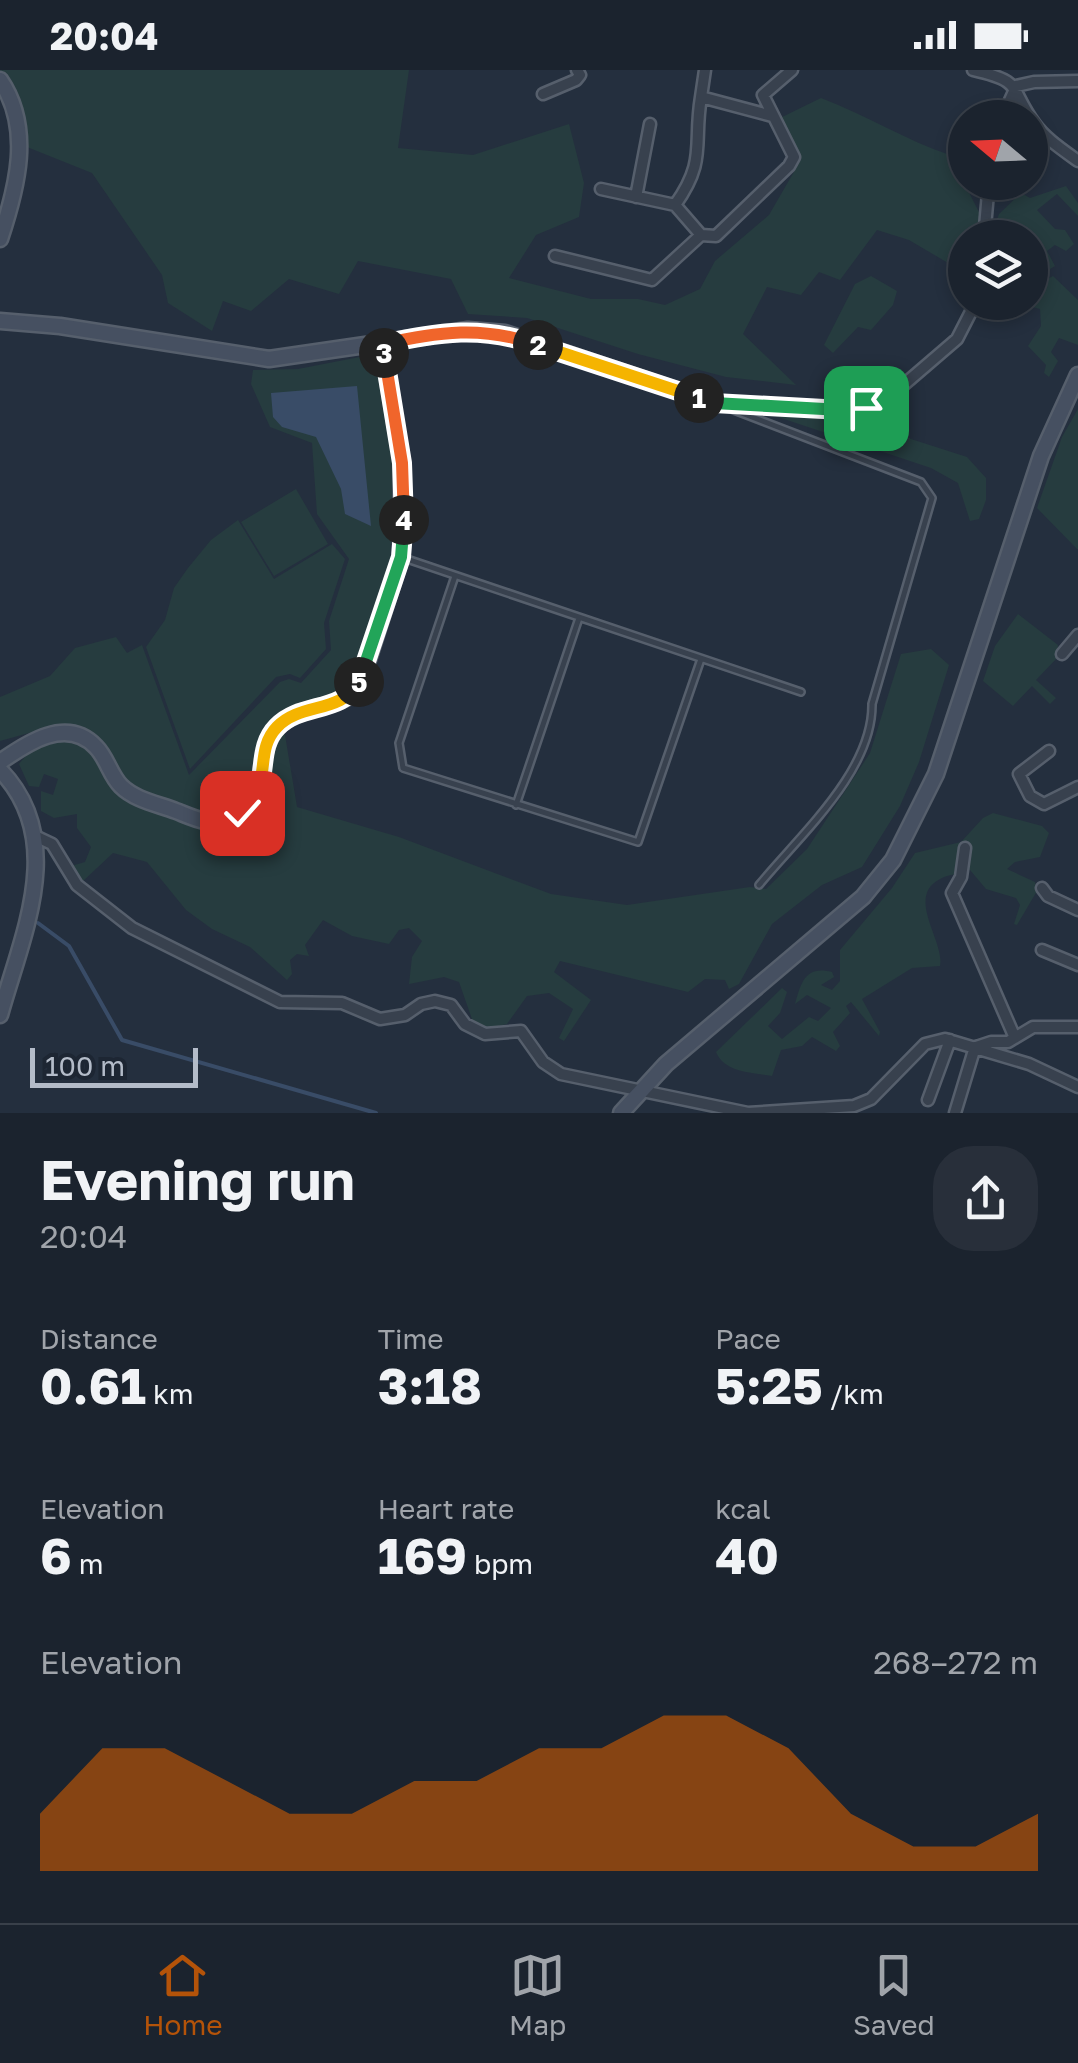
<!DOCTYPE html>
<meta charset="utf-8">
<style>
:root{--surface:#1b232e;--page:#282f3a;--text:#f1f3f6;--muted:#a0a4aa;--line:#39404a;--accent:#b45309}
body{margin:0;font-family:"Golos Text",sans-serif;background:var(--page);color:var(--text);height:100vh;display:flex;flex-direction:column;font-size:38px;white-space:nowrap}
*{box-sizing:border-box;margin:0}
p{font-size:32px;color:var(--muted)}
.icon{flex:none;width:55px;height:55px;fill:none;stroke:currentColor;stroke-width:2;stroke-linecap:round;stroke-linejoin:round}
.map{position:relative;height:1043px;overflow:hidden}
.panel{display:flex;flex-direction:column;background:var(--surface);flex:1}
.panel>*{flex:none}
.needle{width:65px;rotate:289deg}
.tools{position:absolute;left:948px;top:30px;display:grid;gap:20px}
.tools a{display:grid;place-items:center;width:100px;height:100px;border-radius:50%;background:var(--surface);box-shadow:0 5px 15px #0003,0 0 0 2px var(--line);font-size:50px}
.scale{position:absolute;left:30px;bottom:25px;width:168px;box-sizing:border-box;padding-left:10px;border:5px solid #b4bcc9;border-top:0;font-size:28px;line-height:35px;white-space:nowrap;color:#b4bcc9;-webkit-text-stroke:8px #1d2633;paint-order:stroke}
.pin{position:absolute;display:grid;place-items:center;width:85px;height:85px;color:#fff;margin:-42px;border-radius:20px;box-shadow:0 5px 15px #0006}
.km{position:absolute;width:50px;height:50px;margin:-25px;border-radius:50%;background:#222;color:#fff;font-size:28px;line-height:50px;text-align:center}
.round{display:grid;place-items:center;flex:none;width:105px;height:105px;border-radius:40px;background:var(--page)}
.headline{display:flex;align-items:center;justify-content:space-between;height:170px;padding:0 40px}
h1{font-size:55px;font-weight:700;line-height:75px}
.metrics{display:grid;grid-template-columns:repeat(3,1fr);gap:15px;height:170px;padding:10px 40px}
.metrics div{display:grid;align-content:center}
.metrics b{font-size:50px;font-weight:700}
.metrics small{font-size:28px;font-weight:400}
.metrics p{font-size:28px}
.chart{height:280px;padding:20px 40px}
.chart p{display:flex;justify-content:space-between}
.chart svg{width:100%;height:180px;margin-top:10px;fill:var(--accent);opacity:.7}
.status{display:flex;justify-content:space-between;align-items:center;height:70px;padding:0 50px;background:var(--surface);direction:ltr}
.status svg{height:28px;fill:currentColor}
.tab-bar{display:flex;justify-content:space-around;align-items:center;height:140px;border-top:2px solid var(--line);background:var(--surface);font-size:28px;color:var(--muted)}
.tab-bar a{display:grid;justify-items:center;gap:5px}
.tab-bar .on{color:var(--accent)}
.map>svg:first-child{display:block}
.green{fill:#263c3f}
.water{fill:#394c67}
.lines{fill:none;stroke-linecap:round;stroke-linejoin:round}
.stream{stroke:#394c67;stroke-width:4}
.lane-casing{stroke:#565f6c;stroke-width:10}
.street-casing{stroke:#565f6c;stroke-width:15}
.secondary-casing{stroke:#565f6c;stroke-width:19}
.lane{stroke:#38414e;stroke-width:5}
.street{stroke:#38414e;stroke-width:10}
.secondary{stroke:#465061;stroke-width:14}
.split-1-casing{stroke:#fff;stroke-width:20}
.split-2-casing{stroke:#fff;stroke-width:20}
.split-3-casing{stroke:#fff;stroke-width:20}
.split-4-casing{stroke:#fff;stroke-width:20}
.split-5-casing{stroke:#fff;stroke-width:20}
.split-6-casing{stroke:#fff;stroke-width:20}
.split-1{stroke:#22a559;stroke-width:12}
.split-2{stroke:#f5b400;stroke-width:12}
.split-3{stroke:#f0652b;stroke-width:12}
.split-4{stroke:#f0652b;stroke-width:12}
.split-5{stroke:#22a559;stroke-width:12}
.split-6{stroke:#f5b400;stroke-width:12}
</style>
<div class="status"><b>20:04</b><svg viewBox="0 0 49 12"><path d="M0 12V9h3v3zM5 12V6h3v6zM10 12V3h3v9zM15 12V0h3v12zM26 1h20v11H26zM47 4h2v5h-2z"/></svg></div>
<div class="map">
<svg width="1078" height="1043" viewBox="0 0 1078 1043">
<rect width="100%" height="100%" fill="#242f3e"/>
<!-- green -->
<path class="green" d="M0,0H409L398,78L473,85L569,54L584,113L579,147L536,165L509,208L591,229H638L665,235L700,219L715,191L769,145L795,100L776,50L821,28C866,45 905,70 950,85L982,148L979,167L965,168V203L909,170L877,160L840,210L819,202L801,225L767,217L743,264L796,315L726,307L638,284L527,248L468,244L451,209L358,191L339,224L289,209L251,241L223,231L212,261L168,233L162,205L92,103L22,75C25,44 13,27 0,0Z
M1066,116L1078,133V146L1057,124L1037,140L1055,159L1065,160L1074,174L1066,181L1055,175L1047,181L1055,196L1050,199L1030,168L991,167L999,144L1021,123L1030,128Z
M1030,194L1044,211L1053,206L1078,230V275L1059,268L1051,282L1058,291L1049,307L1044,303L1046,295L1028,276L1041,256L1040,239L1018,233L1030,232Z
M871,206L897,221L893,235L871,260L858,257L833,283L824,275L855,214Z
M370,285L378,291L395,403L390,491L360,590L348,617L330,628L285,640L284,659L297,737L399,767L551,824L627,835L750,817L766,819L807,779L870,683L901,584L931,579L949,595L919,692L900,736L862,797L822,815L772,854L739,914L729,919L725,910L705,909L688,922L560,891L554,902L591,930L564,971L559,968L573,939L549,923L527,926L507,954L487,959L473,952L459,912L444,907L409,914L412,887L422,871L409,858L399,860L389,874L352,866L323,850L305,875L309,886L297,884L290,890L292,904L287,910L250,877L212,859L186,840L147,792L113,783L82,812L71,796L85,792L91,777L77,758V744L54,748L41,741V721L53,725L58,709L44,704L39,717L29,716L19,694L33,677L36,661L0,671V627L50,606L75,578L116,567L127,583L142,575L189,705L280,612L289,609L301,613L331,580L329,551L349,489L317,444L312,373L270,357L251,314L253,300L298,299Z
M774,338L875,348L911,369L967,387L986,408V430L979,449L970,451L958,413L931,398L772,345Z
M1078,339V479H1077L1037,438L1062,367Z
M296,419L328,474L274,506L241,452Z
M238,450L274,509L332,474L345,489L324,553L326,579L300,608L290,604L276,607L190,699L146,577L165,550L174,518L188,498L211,470Z
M1018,544L1058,575L1057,588L1036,610L1056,628L1050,634L1032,616L1013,636L983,611L995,576Z
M993,743L1042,756L1049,763L1040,787L1015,792L1007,799L1035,812L1037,821L1017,855L1014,854L1020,835L1016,828L986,819L970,800C961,804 949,804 940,809C905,827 945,871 940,896L912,898L862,929L880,962L879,966L851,932L846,936L850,943L833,962L840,976L836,981L812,967L802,976L781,980L772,1006C751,1002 725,1003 716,982L782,918L787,922L780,943L768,956L782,969L809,947L818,951L831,938L807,925L795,934C801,913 805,895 832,902L834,907L821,915L832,920L840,911V880L892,818L915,783L961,772L983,748Z"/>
<!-- water -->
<path class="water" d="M357,316L371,456L345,444L341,419L316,367L282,357L273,347L271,323Z"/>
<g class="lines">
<!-- stream -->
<path class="stream" d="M38,853L69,876L122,970L376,1043"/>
<!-- lane casing -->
<g class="lane-casing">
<path id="lane" d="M726,337L921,412L932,428L872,634C873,701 800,765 759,815
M404,488L801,622
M455,506L399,673L403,698L638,772L701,589
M516,735L579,548"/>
</g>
<!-- street casing -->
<g class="street-casing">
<path id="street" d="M973,0C1025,12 1008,17 1035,54C1046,69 1063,80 1078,91
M1016,16L1034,12L1078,11
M543,24L576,10L580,5L577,0
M701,27L705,0
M1002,48L1016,17
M601,119L675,135L701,165L716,166L789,96L794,87L763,25L792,0
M636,127L650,54
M675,135C707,90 693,75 701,27L772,46
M984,168L989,112
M555,186L652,210L701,165
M714,333L842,340L886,330L957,269L976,232
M1062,584L1078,565
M1049,681L1019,704L1030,726L1044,734L1078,717
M35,766L52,774L77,815L132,858L280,932L342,933L380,949L405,945L421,934L435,931L451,935L465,954L485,964L521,961L543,992L561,1004L748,1043L854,1036L871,1029L925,974L945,969L1029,994L1078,1017
M965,778L961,807L952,823L1015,968
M1042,818L1048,826L1078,840
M1042,880L1078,895
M976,977L991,972H1008L1033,957H1078
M928,1030L950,970
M955,1043L975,977"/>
</g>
<!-- secondary casing -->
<g class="secondary-casing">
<path id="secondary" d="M0,10C33,58 17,118 0,169
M0,251L60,256L269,289L468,260L505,263L714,333
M0,692C27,673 67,646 96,677C107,688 110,705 121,716C135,730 158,734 176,741C194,748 209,756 228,750C273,734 252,690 275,660C292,637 327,640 350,626L366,596L401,487L402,393L382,274
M0,700C68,770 22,865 0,945
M621,1043L666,994L863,827L893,790L936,704L1041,386L1078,305"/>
</g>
<!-- lane -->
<use href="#lane" class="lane"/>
<!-- street -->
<use href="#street" class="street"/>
<!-- secondary -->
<use href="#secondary" class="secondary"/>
</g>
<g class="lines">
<!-- split-1 casing -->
<g class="split-1-casing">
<path id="split-1" d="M699,328L714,333L842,340L866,338"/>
</g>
<!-- split-2 casing -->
<g class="split-2-casing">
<path id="split-2" d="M538,275L699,328"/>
</g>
<!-- split-3 casing -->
<g class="split-3-casing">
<path id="split-3" d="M384,283L382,274C442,262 480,255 538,275"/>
</g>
<!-- split-4 casing -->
<g class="split-4-casing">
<path id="split-4" d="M384,283L402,393L404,450"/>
</g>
<!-- split-5 casing -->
<g class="split-5-casing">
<path id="split-5" d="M359,612L401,487L404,450"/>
</g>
<!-- split-6 casing -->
<g class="split-6-casing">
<path id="split-6" d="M242,743C274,714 253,682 277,657C301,632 341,644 359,612"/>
</g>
<!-- split-1 -->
<use href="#split-1" class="split-1"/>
<!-- split-2 -->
<use href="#split-2" class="split-2"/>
<!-- split-3 -->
<use href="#split-3" class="split-3"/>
<!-- split-4 -->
<use href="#split-4" class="split-4"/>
<!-- split-5 -->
<use href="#split-5" class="split-5"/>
<!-- split-6 -->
<use href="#split-6" class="split-6"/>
</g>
</svg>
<div class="tools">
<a><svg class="needle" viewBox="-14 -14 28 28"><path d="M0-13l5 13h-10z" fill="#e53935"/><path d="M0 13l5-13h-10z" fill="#a0a4aa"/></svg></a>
<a><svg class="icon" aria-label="layers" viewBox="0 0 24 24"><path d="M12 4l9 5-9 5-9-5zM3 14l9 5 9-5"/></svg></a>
</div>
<div class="scale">100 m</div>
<div class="pin" style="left:866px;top:338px;background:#1e9e55"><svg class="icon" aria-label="arrive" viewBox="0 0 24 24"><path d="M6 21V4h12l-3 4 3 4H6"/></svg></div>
<div class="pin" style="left:242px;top:743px;background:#d93025"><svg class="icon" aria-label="check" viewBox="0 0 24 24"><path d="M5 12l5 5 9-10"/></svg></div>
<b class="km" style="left:699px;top:328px">1</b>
<b class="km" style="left:538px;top:275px">2</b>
<b class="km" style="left:384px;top:283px">3</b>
<b class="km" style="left:404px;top:450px">4</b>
<b class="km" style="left:359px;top:612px">5</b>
</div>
<section class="panel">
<div class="headline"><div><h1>Evening run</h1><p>20:04</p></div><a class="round"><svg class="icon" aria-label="share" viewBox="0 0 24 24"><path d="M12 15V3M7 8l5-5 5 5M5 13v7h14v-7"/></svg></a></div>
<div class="metrics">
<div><p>Distance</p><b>0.61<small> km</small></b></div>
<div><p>Time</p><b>3:18</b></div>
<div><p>Pace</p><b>5:25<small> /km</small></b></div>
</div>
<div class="metrics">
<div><p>Elevation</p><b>6<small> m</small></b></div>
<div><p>Heart rate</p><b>169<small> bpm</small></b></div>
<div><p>kcal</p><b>40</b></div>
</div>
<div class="chart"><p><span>Elevation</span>268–272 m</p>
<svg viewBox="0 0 160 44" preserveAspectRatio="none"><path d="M0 44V30L10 14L20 14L30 22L40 30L50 30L60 22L70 22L80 14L90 14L100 6L110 6L120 14L130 30L140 38L150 38L160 30V44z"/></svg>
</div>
</section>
<nav class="tab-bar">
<a class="on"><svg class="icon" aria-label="home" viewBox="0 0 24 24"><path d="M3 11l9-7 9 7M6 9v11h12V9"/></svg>Home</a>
<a><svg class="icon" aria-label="map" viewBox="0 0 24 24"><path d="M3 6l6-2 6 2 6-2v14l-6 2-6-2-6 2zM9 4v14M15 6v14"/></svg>Map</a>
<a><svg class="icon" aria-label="saved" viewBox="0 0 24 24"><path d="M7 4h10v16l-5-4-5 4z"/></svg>Saved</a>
</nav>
